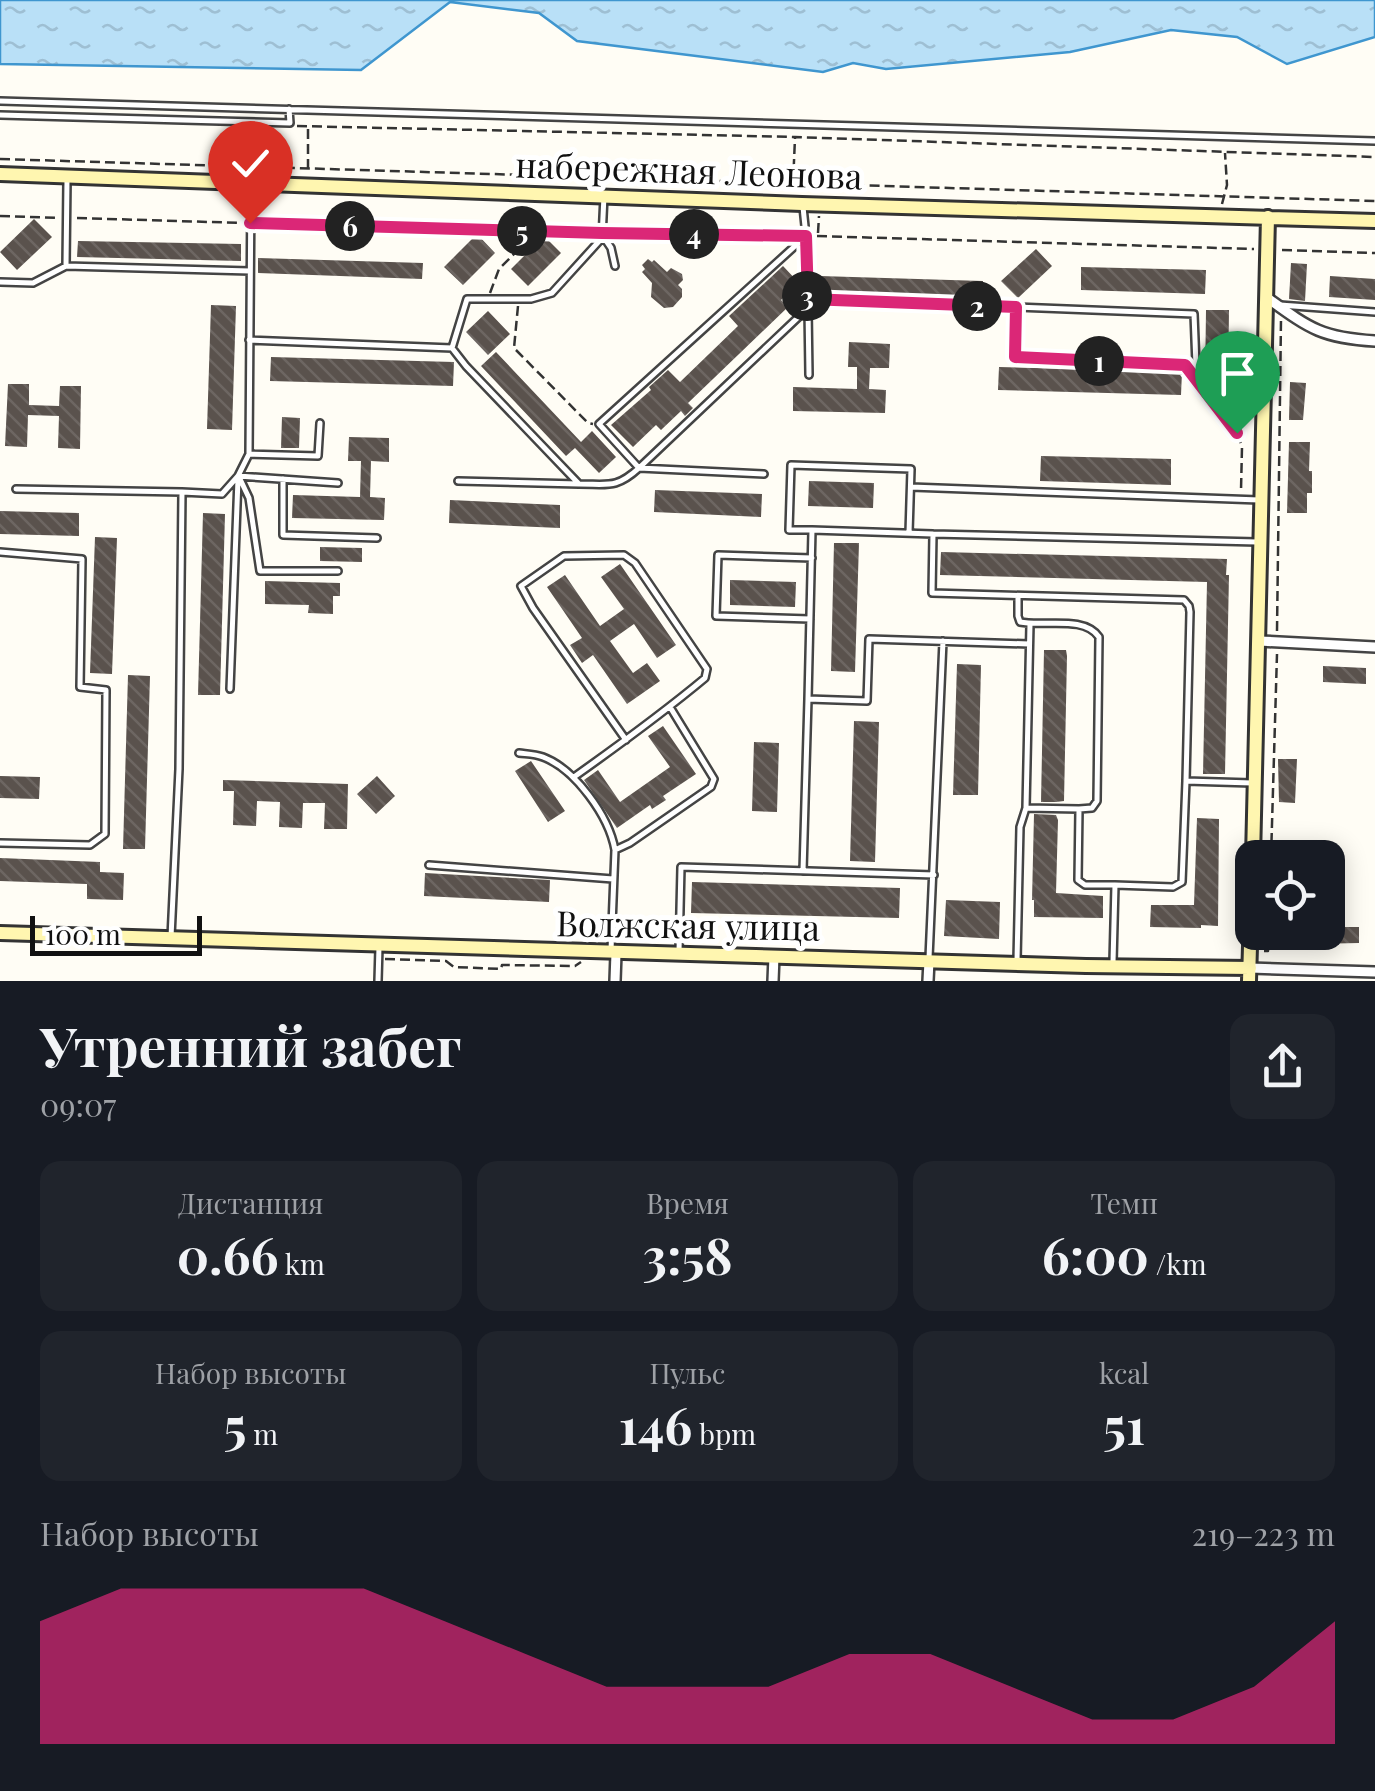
<!DOCTYPE html>
<html lang="ru">
<meta charset="utf-8">
<style>
:root{--surface:#171b24;--page:#20242c;--text:#f1f3f6;--muted:#9ea1a6;--accent:#db2777}
body{margin:0;font-family:"Playfair Display",serif;background:var(--page);color:var(--text);height:100vh;display:flex;flex-direction:column;font-size:38px;white-space:nowrap}
*{box-sizing:border-box;margin:0}
p{font-size:32px;color:var(--muted)}
.icon{flex:none;width:55px;height:55px;fill:none;stroke:currentColor;stroke-width:2;stroke-linecap:round;stroke-linejoin:round}
.map{position:relative;height:981px;overflow:hidden}
.sheet{display:flex;flex-direction:column;background:var(--surface);flex:1}
.sheet>*{flex:none}
.controls{position:absolute;left:1235px;top:840px;display:grid;gap:20px}
.controls a{display:grid;place-items:center;width:110px;height:110px;border-radius:20px;background:var(--surface);box-shadow:0 5px 25px #0003;font-size:50px}
.scale{position:absolute;left:30px;bottom:25px;width:172px;box-sizing:border-box;padding-left:10px;border:5px solid #111;border-top:0;font-size:28px;line-height:35px;white-space:nowrap;color:#111;-webkit-text-stroke:8px #fff;paint-order:stroke}
.pin{position:absolute;display:grid;place-items:center;width:85px;height:85px;color:#fff;margin:-102px -42px;border-radius:50% 50% 50% 0;rotate:-45deg;box-shadow:0 0 10px #0007}
.pin .icon{rotate:45deg}
.km{position:absolute;width:50px;height:50px;margin:-25px;border-radius:50%;background:#222;color:#fff;font-size:28px;line-height:50px;text-align:center}
.round{display:grid;place-items:center;flex:none;width:105px;height:105px;border-radius:20px;background:var(--page)}
.head{display:flex;align-items:center;justify-content:space-between;height:170px;padding:0 40px}
h1{font-size:55px;font-weight:700;line-height:75px}
.metrics{display:grid;grid-template-columns:repeat(3,1fr);gap:15px;height:170px;padding:10px 40px}
.metrics div{display:grid;align-content:center;border-radius:20px;background:var(--page);text-align:center}
.metrics b{font-size:50px;font-weight:700}
.metrics small{font-size:28px;font-weight:400}
.metrics p{font-size:28px}
.chart{height:280px;padding:20px 40px}
.chart p{display:flex;justify-content:space-between}
.chart svg{width:100%;height:180px;margin-top:10px;fill:var(--accent);opacity:.7}
.map>svg:first-child{display:block}
.water{fill:url(#water-ripples);stroke:#3f96cf;stroke-width:2.5}
.building{fill:url(#building-back-hatch)}
.lines{fill:none;stroke-linecap:round;stroke-linejoin:round}
.lane-casing{stroke:#444;stroke-width:10}
.street-casing{stroke:#444;stroke-width:14}
.secondary-casing{stroke:#333;stroke-width:18}
.path{stroke:#333;stroke-width:2.5;stroke-dasharray:10 5;stroke-linecap:butt}
.lane{stroke:#fff;stroke-width:5}
.street{stroke:#fff;stroke-width:9}
.secondary{stroke:#fff6b0;stroke-width:12}
.route-casing{stroke:#fff;stroke-width:20}
.route{stroke:#db2777;stroke-width:12}
.labels{text-anchor:middle;dominant-baseline:central;stroke-width:10;stroke-linejoin:round;paint-order:stroke}
.street-label{font-size:35px;fill:#111;stroke:#fff}
</style>
<div class="map">
<svg width="1375" height="981" viewBox="0 0 1375 981">
<defs>
<pattern id="water-ripples" width="26" height="14" patternUnits="userSpaceOnUse" patternTransform="scale(2.5)"><rect width="26" height="14" fill="#b9e0f7"/><path d="M2 4q2-2 4 0t4 0M15 11q2-2 4 0t4 0" fill="none" stroke="#9ebfd3"/></pattern>
<pattern id="building-back-hatch" width="6" height="6" patternUnits="userSpaceOnUse" patternTransform="scale(2.5)"><rect width="6" height="6" fill="#5a524d"/><path d="M-1 5l2 2M0 0l6 6M5-1l2 2" fill="none" stroke="#6d6662"/></pattern>
</defs>
<rect width="100%" height="100%" fill="#fffdf5"/>
<!-- water -->
<path class="water" d="M0,0H1375V37L1287,64L1237,37L1171,30L1070,52L886,69L853,63L823,72L577,41L539,13L450,2L361,70L0,64Z"/>
<!-- building -->
<path class="building" d="M34,219L52,237L17,270L0,252Z
M477,234L495,253L463,285L444,267Z
M544,236L561,253L528,286L511,269Z
M78,241L241,244V261L77,257Z
M1036,249L1052,266L1018,298L1001,281Z
M258,258L423,263L422,279L258,273Z
M648,259L652,262L654,260L667,272L671,268L682,274L683,280L678,285L682,289V297L673,307L664,308L651,297L652,283L642,272L645,269L642,265Z
M1291,263L1307,264L1305,301L1289,299Z
M783,266L799,283L781,300L788,307L688,403L693,408L685,416L681,411L661,430L656,425L633,447L611,425L651,390L649,387L668,370L680,382L738,326L729,316Z
M1081,267L1206,270L1205,294L1081,290Z
M820,276L983,281L982,299L819,293Z
M1330,276L1375,279V300L1329,297Z
M211,305L236,306L232,430L207,429Z
M1206,310H1229L1228,384L1205,383Z
M488,311L510,334L488,355L466,332Z
M849,342L890,344L889,368H870L869,389L886,390L885,413L793,411V387L857,389V367H848Z
M496,352L581,442L592,431L616,457L599,473L575,448L566,456L481,366Z
M271,357L454,362L453,386L270,381Z
M999,367L1182,372L1181,395L998,390Z
M1290,382L1306,383L1303,420H1289Z
M8,384H29V405L59,406L60,386H81L80,449L58,448L59,416L28,415L27,447L5,446Z
M282,417L300,418L299,448H281Z
M349,437L389,438V462L371,461L370,497L385,498L384,520L292,518L293,495L360,497L361,461H348Z
M1289,442H1310L1309,471H1312V493H1307V513H1287Z
M1041,456L1171,459V485L1040,481Z
M809,481L874,483L873,508L808,506Z
M655,490L762,494L761,517L654,512Z
M450,500L560,505V528L449,523Z
M0,511L79,513V536L0,534Z
M203,513L225,514L220,695H198Z
M95,537L117,538L112,674L90,673Z
M834,543H859L855,672L831,671Z
M320,547L362,548V562L320,561Z
M941,552L1227,559L1226,575H1229L1225,774H1203L1207,582L940,575Z
M620,564L676,645L657,658L634,624L610,641L633,673L647,663L660,681L627,704L593,655L582,663L570,645L582,638L547,587L565,575L600,626L624,609L601,577Z
M730,580L796,582L795,607L730,605Z
M265,581L340,583V596H333V614L308,613L309,605L265,604Z
M1044,650H1066L1067,656L1064,801L1056,802H1041Z
M957,664L981,665L978,795H953Z
M1323,666L1366,668V684L1323,682Z
M128,675L150,676L145,849H123Z
M854,721L879,722L875,862L850,861Z
M663,726L696,774L663,796L666,800L652,809L650,805L617,828L584,780L598,770L620,802L670,767L648,736Z
M754,742L779,743L777,812L752,811Z
M1278,759H1297L1295,803L1279,802Z
M531,761L565,811L548,822L515,771Z
M0,776L40,777L39,799L0,798Z
M377,776L395,796L376,814L357,794Z
M223,780L348,784L347,829H324L325,803H303L302,828L279,827L280,802L257,801L256,826L233,825L234,791H223Z
M1034,814L1056,815L1058,820L1056,893L1103,896V918L1034,917V900H1032Z
M1197,818L1219,819L1218,926L1201,925V928L1150,927L1151,905H1194Z
M0,858L100,862V872L124,873L123,900L87,899V884L0,881Z
M425,873L550,880L549,902L424,896Z
M692,882L900,888L899,918L691,913Z
M946,900L1000,902L999,939L944,936Z
M1328,927H1359V943L1313,944V932H1328Z"/>
<g class="lines">
<!-- lane casing -->
<g class="lane-casing">
<path id="lane" d="M0,101L1375,141
M0,115L290,123L289,109
M803,207L806,236L599,424L639,468L808,308
M603,236L611,248L615,266
M806,236L808,298
M66,266L250,271
M0,282L33,283L66,266L67,180
M808,299L1194,314L1196,365L1015,357L1016,307
M1280,305L1375,312
M808,309L809,375
M249,340L452,348L467,299H531L552,293L602,238L604,196
M452,348L466,366L579,484L458,481
M249,454L318,456L320,423
M238,476L338,483
M240,479L249,498L260,571H338
M283,479V535L377,538
M579,484C608,484 616,489 639,468L764,474
M911,487L1259,500
M16,489L182,492
M812,530H789L791,465L911,469L909,533
M933,534L812,530L808,699L867,701L869,639L1029,644
M0,552L82,559L80,687L106,690L105,834L90,845L0,843
M1018,596V616L1020,622C1044,627 1084,615 1099,637L1097,801L1092,808L1079,809
M810,619L716,616L718,555L812,558
M230,689L238,479
M519,753C527,754 535,754 543,757C575,769 609,816 615,850L611,950
M574,777C619,745 663,713 705,678L707,669L635,563L624,555L564,556L521,586L533,608L626,740
M1252,783L1186,781L1190,612L1189,606L1184,600L932,593L933,534L1257,542
M1026,808L1079,809L1078,880L1085,885H1114
M615,850L630,843L711,787L714,779L670,707
M429,865L613,879
M803,871L808,699
M171,937L179,769L182,492L222,494L238,476L249,454L251,184
M679,951L681,867L934,875
M929,958L943,641
M1017,960L1020,827L1026,808L1030,624
M1113,962L1115,885L1173,887L1182,882L1186,781
M378,981L379,947"/>
</g>
<!-- street casing -->
<g class="street-casing">
<path id="street" d="M1266,297C1309,328 1321,338 1375,341
M1260,641L1375,647
M1250,968L1375,972
M615,981L616,953
M773,981L774,956
M928,981L929,961"/>
</g>
<!-- secondary casing -->
<g class="secondary-casing">
<path id="secondary" d="M0,174L802,204L1375,221
M1253,858L1268,217
M0,933L1086,966L1250,968
M1249,981L1252,877"/>
</g>
<!-- path -->
<path class="path" d="M297,126L795,137L1375,157
M0,159L1375,201
M308,169V127
M793,184L795,138
M1222,204L1227,185L1225,153
M0,216L59,218
M77,218L244,223
M257,223L594,233
M612,233L794,236
M818,233L819,216
M817,236L1254,249
M1282,250L1375,253
M490,293L499,269L536,232
M518,306L514,348L588,423L593,424
M1192,374L1237,433L1242,447L1241,490
M1277,631L1281,319
M1271,858L1277,654
M600,929V938
M1264,951H1268L1269,932
M385,959L446,961L454,967L501,969L502,965L575,966L581,962"/>
<!-- lane -->
<use href="#lane" class="lane"/>
<!-- street -->
<use href="#street" class="street"/>
<!-- secondary -->
<use href="#secondary" class="secondary"/>
</g>
<g class="lines">
<!-- route casing -->
<g class="route-casing">
<path id="route" d="M250,223L602,233L806,236L808,299L1016,307L1015,357L1185,365L1237,433"/>
</g>
<!-- route -->
<use href="#route" class="route"/>
</g>
<g class="labels">
<!-- street labels -->
<g class="street-label">
<text transform="translate(689 169) rotate(2)">набережная Леонова</text>
<text transform="translate(688 924) rotate(1)">Волжская улица</text>
</g>
</g>
</svg>
<div class="controls">
<a><svg class="icon" aria-label="locate" viewBox="0 0 24 24"><circle cx="12" cy="12" r="6"/><path d="M12 2v4M12 18v4M2 12h4M18 12h4"/></svg></a>
</div>
<div class="scale">100 m</div>
<div class="pin" style="left:1237px;top:433px;background:#1e9e55"><svg class="icon" aria-label="arrive" viewBox="0 0 24 24"><path d="M6 21V4h12l-3 4 3 4H6"/></svg></div>
<div class="pin" style="left:250px;top:223px;background:#d93025"><svg class="icon" aria-label="check" viewBox="0 0 24 24"><path d="M5 12l5 5 9-10"/></svg></div>
<b class="km" style="left:1099px;top:361px">1</b>
<b class="km" style="left:977px;top:306px">2</b>
<b class="km" style="left:807px;top:296px">3</b>
<b class="km" style="left:694px;top:234px">4</b>
<b class="km" style="left:522px;top:231px">5</b>
<b class="km" style="left:350px;top:226px">6</b>
</div>
<section class="sheet">
<div class="head"><div><h1>Утренний забег</h1><p>09:07</p></div><a class="round"><svg class="icon" aria-label="share" viewBox="0 0 24 24"><path d="M12 15V3M7 8l5-5 5 5M5 13v7h14v-7"/></svg></a></div>
<div class="metrics">
<div><p>Дистанция</p><b>0.66<small> km</small></b></div>
<div><p>Время</p><b>3:58</b></div>
<div><p>Темп</p><b>6:00<small> /km</small></b></div>
</div>
<div class="metrics">
<div><p>Набор высоты</p><b>5<small> m</small></b></div>
<div><p>Пульс</p><b>146<small> bpm</small></b></div>
<div><p>kcal</p><b>51</b></div>
</div>
<div class="chart"><p><span>Набор высоты</span>219–223 m</p>
<svg viewBox="0 0 160 44" preserveAspectRatio="none"><path d="M0 44V14L10 6L20 6L30 6L40 6L50 14L60 22L70 30L80 30L90 30L100 22L110 22L120 30L130 38L140 38L150 30L160 14V44z"/></svg>
</div>
</section>
